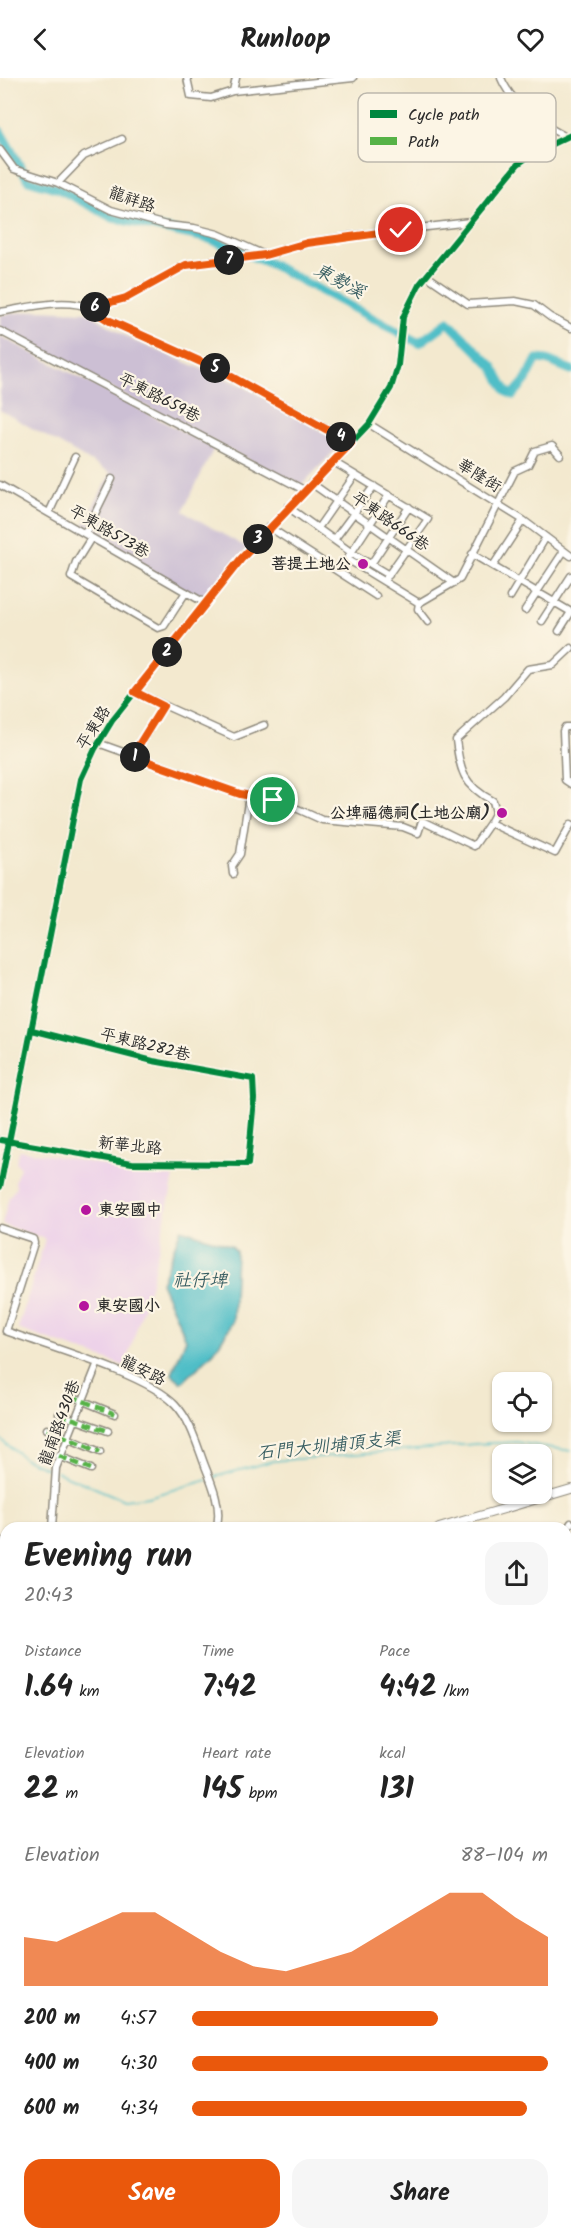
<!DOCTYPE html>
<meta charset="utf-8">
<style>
:root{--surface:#fff;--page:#f6f6f6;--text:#222;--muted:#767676;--accent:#ea580c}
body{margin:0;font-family:Kalam,"LXGW WenKai TC",sans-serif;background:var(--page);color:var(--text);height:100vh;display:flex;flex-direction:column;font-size:22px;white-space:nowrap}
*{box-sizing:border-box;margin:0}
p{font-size:20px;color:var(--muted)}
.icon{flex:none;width:33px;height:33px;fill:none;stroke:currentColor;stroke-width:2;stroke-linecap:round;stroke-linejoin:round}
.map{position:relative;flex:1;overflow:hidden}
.details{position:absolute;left:0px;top:1444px;width:572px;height:718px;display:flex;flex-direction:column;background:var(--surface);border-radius:18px 18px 0 0;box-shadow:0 2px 4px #0004}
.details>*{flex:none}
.fabs{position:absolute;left:492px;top:1294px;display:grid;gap:12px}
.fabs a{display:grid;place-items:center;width:60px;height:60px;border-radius:12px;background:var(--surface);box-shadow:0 2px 4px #0004;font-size:30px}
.pin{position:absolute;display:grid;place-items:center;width:51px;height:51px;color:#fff;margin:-26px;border:3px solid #fff;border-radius:50%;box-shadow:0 2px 6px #0007}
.km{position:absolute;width:30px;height:30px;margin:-15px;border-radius:50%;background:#222;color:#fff;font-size:16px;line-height:30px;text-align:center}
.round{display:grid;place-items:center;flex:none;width:63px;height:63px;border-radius:18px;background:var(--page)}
.headline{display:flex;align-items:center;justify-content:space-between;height:102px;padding:0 24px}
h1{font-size:33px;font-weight:700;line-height:45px}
.figures{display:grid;grid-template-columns:repeat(3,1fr);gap:9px;height:102px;padding:6px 24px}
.figures div{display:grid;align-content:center}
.figures b{font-size:30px;font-weight:700}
.figures small{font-size:16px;font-weight:400}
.figures p{font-size:16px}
.chart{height:168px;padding:12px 24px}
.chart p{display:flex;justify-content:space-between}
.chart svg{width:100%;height:108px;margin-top:6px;fill:var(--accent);opacity:.7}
.primary-button{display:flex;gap:12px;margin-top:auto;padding:12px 24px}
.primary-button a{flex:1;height:69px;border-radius:18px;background:var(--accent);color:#fff;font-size:24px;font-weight:700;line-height:69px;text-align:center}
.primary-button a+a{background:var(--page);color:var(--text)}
ul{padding:0 24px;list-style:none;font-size:20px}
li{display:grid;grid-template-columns:96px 72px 1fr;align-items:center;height:45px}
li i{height:15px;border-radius:8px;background:var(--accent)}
header{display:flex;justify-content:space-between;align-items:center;height:78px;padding:0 24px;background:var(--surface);font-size:27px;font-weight:700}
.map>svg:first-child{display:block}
.built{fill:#edd1e9}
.industrial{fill:#ccbfd4}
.water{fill:#50bec7;stroke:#3e7479;stroke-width:1.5}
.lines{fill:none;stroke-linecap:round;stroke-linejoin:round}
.stream{stroke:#50bec7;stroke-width:1.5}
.river{stroke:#50bec7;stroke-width:9}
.minor-casing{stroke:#8f8a7d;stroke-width:9}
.major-casing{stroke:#8f8a7d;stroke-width:10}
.minor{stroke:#fff;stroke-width:6}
.major{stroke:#fff;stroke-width:8}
.quiet{stroke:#56b246;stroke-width:4.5;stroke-dasharray:9 4.5;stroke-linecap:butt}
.cycleway-casing{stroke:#fcf5e5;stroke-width:10}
.cycleway{stroke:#00873e;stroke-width:6}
.route-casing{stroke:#fff;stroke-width:12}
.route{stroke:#ea580c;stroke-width:8}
.poi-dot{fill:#b5179e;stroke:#fcf5e5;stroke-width:2}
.labels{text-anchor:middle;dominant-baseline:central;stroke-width:4.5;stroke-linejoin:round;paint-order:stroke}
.street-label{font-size:16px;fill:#2b2b2b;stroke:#fcf5e5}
.poi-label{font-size:16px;font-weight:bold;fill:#2b2b2b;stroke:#fcf5e5;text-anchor:end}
.water-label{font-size:18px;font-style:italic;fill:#385e62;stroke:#fcf5e5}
.key{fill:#fcf5e5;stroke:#bdb8ad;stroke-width:1.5}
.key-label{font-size:16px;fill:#2b2b2b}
</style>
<header><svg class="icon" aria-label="back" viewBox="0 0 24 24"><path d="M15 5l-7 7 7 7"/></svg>Runloop<svg class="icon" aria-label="heart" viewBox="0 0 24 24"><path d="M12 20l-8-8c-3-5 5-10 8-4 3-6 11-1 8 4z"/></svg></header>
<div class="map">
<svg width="571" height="2162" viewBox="0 0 571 2162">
<rect width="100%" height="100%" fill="#fcf5e5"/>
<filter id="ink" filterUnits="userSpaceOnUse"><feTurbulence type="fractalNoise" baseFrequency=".0167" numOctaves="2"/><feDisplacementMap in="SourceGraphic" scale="12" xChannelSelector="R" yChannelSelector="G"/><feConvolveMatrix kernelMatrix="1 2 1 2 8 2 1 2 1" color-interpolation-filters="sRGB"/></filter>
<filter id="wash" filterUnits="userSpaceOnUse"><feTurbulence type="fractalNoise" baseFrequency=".008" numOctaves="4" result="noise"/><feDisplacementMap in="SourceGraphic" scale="24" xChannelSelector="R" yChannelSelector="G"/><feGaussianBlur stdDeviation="1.35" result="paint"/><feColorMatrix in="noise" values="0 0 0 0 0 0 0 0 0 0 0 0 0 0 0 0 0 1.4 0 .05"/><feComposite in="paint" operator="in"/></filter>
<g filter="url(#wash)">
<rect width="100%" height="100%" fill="#f3e9cf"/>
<!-- built -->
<path class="built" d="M19,1072L174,1099L151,1205L125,1288L18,1251L45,1161L2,1146L9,1119L16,1110L15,1102L20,1090L16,1084Z"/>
<!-- industrial -->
<path class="industrial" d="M39,232L87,234L134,263L239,306L342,365L300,409L0,252V237Z
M0,258L214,370L183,433L247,470L203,524L81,451L111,395L0,332Z"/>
<!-- water -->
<path class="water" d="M181,1151L232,1168L236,1174L233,1244L214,1274L182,1305L172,1296L186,1261L161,1205Z"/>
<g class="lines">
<!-- stream -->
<path class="stream" d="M0,1361L25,1381L53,1393
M57,1394L124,1422L148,1419L207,1402
M211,1400L273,1383L476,1366L517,1364L571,1373"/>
<!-- river -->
<path class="river" d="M0,53L28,102L59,111L113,140L210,161L271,186L419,265L448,244L493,289L507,314L513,317L526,302L537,281L547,282L571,292"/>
</g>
</g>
<g filter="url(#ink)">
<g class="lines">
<!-- minor casing -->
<g class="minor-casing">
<path id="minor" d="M187,0L191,18L211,20L233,13L353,0
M501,0C512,27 541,46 566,59
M233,13L236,0
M0,72L14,91L58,105L111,132L166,147L194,150L218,156L265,177
M58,105L84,78L122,61
M427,198L468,226L515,223L534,227L550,239L571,250
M89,230L126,220L186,187L265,177L307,165L350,158L470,144
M0,234C27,230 64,219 90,230C97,233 104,239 110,243L219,292L351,365
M0,253L304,412
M369,346L523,442L571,478
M332,383L428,441L384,503
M311,405L454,505
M0,407L205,525
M389,417L347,481L419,525
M288,429L352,475L389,497
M49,435L75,379
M269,449L376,518
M318,450L355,397
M85,456L112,401
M91,460L76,484L71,499L158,550L164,548L186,514
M334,462L374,408
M472,476L571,534
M371,486L409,429
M493,488L523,442
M510,519L546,459
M525,532L564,473
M542,543L571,498
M428,544L418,531L419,525L460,501L515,393L528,387L535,373L552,368L560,377
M559,553L571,534
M135,614L234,659L264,647
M571,649H565L563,653L565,702L571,706
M98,665L240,716L278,722L322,742L403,749L418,755L422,743L474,768L490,745L555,775L571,746
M132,678L163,628
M490,745L496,734L493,723C463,707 460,693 456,662L504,619L528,591L553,587L571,570
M233,796L232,788L240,776L249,718
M0,1062L132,1085L248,1086L254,1021L253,1001L153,983L32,952
M0,1109L81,701L95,671L112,643L241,481L369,346L391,310L398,287L403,239L419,207L518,86L533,75L571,57
M0,1150L33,1161L34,1165L6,1253C49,1269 146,1296 175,1326C191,1343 197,1367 205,1388C212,1405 223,1432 216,1450
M71,1318L115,1336
M59,1336L108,1353
M47,1351L100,1374
M59,1378L91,1391
M52,1450L56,1390L97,1287
M566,1453L571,1445
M0,1462L6,1468
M566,1728L571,1731
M0,1976L6,2009
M566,2005L571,1990
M32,2157V2162
M244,2157L245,2162
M334,2157L335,2162
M409,2157L422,2162
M54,2162L64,2157
M366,2162L382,2157
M518,2162V2157"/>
</g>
<!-- major casing -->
<g class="major-casing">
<path id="major" d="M439,1450L571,1411
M0,1492L6,1493"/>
</g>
<!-- minor -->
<use href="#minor" class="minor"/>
<!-- major -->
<use href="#major" class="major"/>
<!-- quiet -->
<path class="quiet" d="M71,1318L115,1336
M59,1336L108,1353
M47,1351L100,1374
M59,1378L91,1391"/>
<!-- cycleway casing -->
<g class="cycleway-casing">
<path id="cycleway" d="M1,1062L132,1085L248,1086L254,1021L253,1001L153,983L32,952
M0,1109L81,701L95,671L112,643L241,481L369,346L391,310L398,287L403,239L419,207L518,86L533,75L571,57"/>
</g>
<!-- cycleway -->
<use href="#cycleway" class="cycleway"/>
</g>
</g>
<g class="lines" filter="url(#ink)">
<!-- route casing -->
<g class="route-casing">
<path id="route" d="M273,722L240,716L132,678L163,628L135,614L241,481L351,365L219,292L110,243L89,230L126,220L186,187L265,177L307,165L401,152"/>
</g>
<!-- route -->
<use href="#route" class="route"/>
</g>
<!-- markers -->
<g class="poi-dot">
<circle cx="363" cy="486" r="6"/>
<circle cx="502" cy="735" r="6"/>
<circle cx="86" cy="1132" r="6"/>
<circle cx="84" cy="1228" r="6"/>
</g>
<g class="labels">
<!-- street labels -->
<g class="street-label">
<text transform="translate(132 122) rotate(19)">龍祥路</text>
<text transform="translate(159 320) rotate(27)">平東路659巷</text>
<text transform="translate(479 398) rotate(32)">華隆街</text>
<text transform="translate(390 444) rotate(35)">平東路666巷</text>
<text transform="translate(109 454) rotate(30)">平東路573巷</text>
<text transform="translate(94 650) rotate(-58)">平東路</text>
<text transform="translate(145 967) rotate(14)">平東路282巷</text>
<text transform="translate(130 1068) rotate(6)">新華北路</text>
<text transform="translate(143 1293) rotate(26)">龍安路</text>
<text transform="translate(60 1345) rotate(-70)">龍南路430巷</text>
</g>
<!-- poi labels -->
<g class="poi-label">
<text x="351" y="486">菩提土地公</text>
<text x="490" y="735">公埤福德祠(土地公廟)</text>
<text x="98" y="1132" text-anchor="start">東安國中</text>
<text x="96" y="1228" text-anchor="start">東安國小</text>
</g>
<!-- water labels -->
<g class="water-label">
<text transform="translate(339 204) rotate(28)">東勢溪</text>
<text x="200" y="1203">社仔埤</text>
<text transform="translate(329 1369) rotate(-6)">石門大圳埔頂支渠</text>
</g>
</g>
<!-- legend -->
<rect x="358" y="15" width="198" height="69" rx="9" class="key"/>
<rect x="370" y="32" width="27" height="8" fill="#00873e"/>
<rect x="370" y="59" width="27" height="8" fill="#56b246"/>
<g class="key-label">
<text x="408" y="42">Cycle path</text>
<text x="408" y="69">Path</text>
</g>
</svg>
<div class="fabs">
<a><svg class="icon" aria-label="locate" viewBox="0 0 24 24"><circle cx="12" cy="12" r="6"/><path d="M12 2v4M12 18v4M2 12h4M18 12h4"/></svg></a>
<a><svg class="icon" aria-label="layers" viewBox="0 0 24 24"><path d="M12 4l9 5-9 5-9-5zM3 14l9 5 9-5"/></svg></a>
</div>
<div class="pin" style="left:273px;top:722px;background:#1e9e55"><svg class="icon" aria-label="arrive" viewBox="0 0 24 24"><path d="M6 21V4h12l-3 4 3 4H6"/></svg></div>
<div class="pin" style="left:401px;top:152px;background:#d93025"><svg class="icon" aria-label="check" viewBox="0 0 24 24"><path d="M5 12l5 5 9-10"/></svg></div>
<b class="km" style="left:135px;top:679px">1</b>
<b class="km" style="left:167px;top:574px">2</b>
<b class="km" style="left:258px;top:461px">3</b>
<b class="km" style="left:341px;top:359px">4</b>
<b class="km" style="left:215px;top:290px">5</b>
<b class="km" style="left:95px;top:229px">6</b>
<b class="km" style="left:229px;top:182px">7</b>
<section class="details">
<div class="headline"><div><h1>Evening run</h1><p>20:43</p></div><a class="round"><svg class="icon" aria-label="share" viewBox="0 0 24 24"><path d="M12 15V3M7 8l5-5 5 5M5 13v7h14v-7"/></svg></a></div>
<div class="figures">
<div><p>Distance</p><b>1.64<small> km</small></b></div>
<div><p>Time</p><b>7:42</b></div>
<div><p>Pace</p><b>4:42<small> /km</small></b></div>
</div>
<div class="figures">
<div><p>Elevation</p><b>22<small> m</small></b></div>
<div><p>Heart rate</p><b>145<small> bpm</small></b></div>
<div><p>kcal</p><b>131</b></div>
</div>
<div class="chart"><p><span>Elevation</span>88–104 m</p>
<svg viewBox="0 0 160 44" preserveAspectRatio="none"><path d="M0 44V24L10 26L20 20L30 14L40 14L50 22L60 30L70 36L80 38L90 34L100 30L110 22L120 14L130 6L140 6L150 16L160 24V44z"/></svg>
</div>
<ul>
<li><b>200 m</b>4:57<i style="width:69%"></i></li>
<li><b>400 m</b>4:30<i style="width:100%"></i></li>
<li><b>600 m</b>4:34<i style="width:94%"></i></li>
</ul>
<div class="primary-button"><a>Save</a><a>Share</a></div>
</section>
</div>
